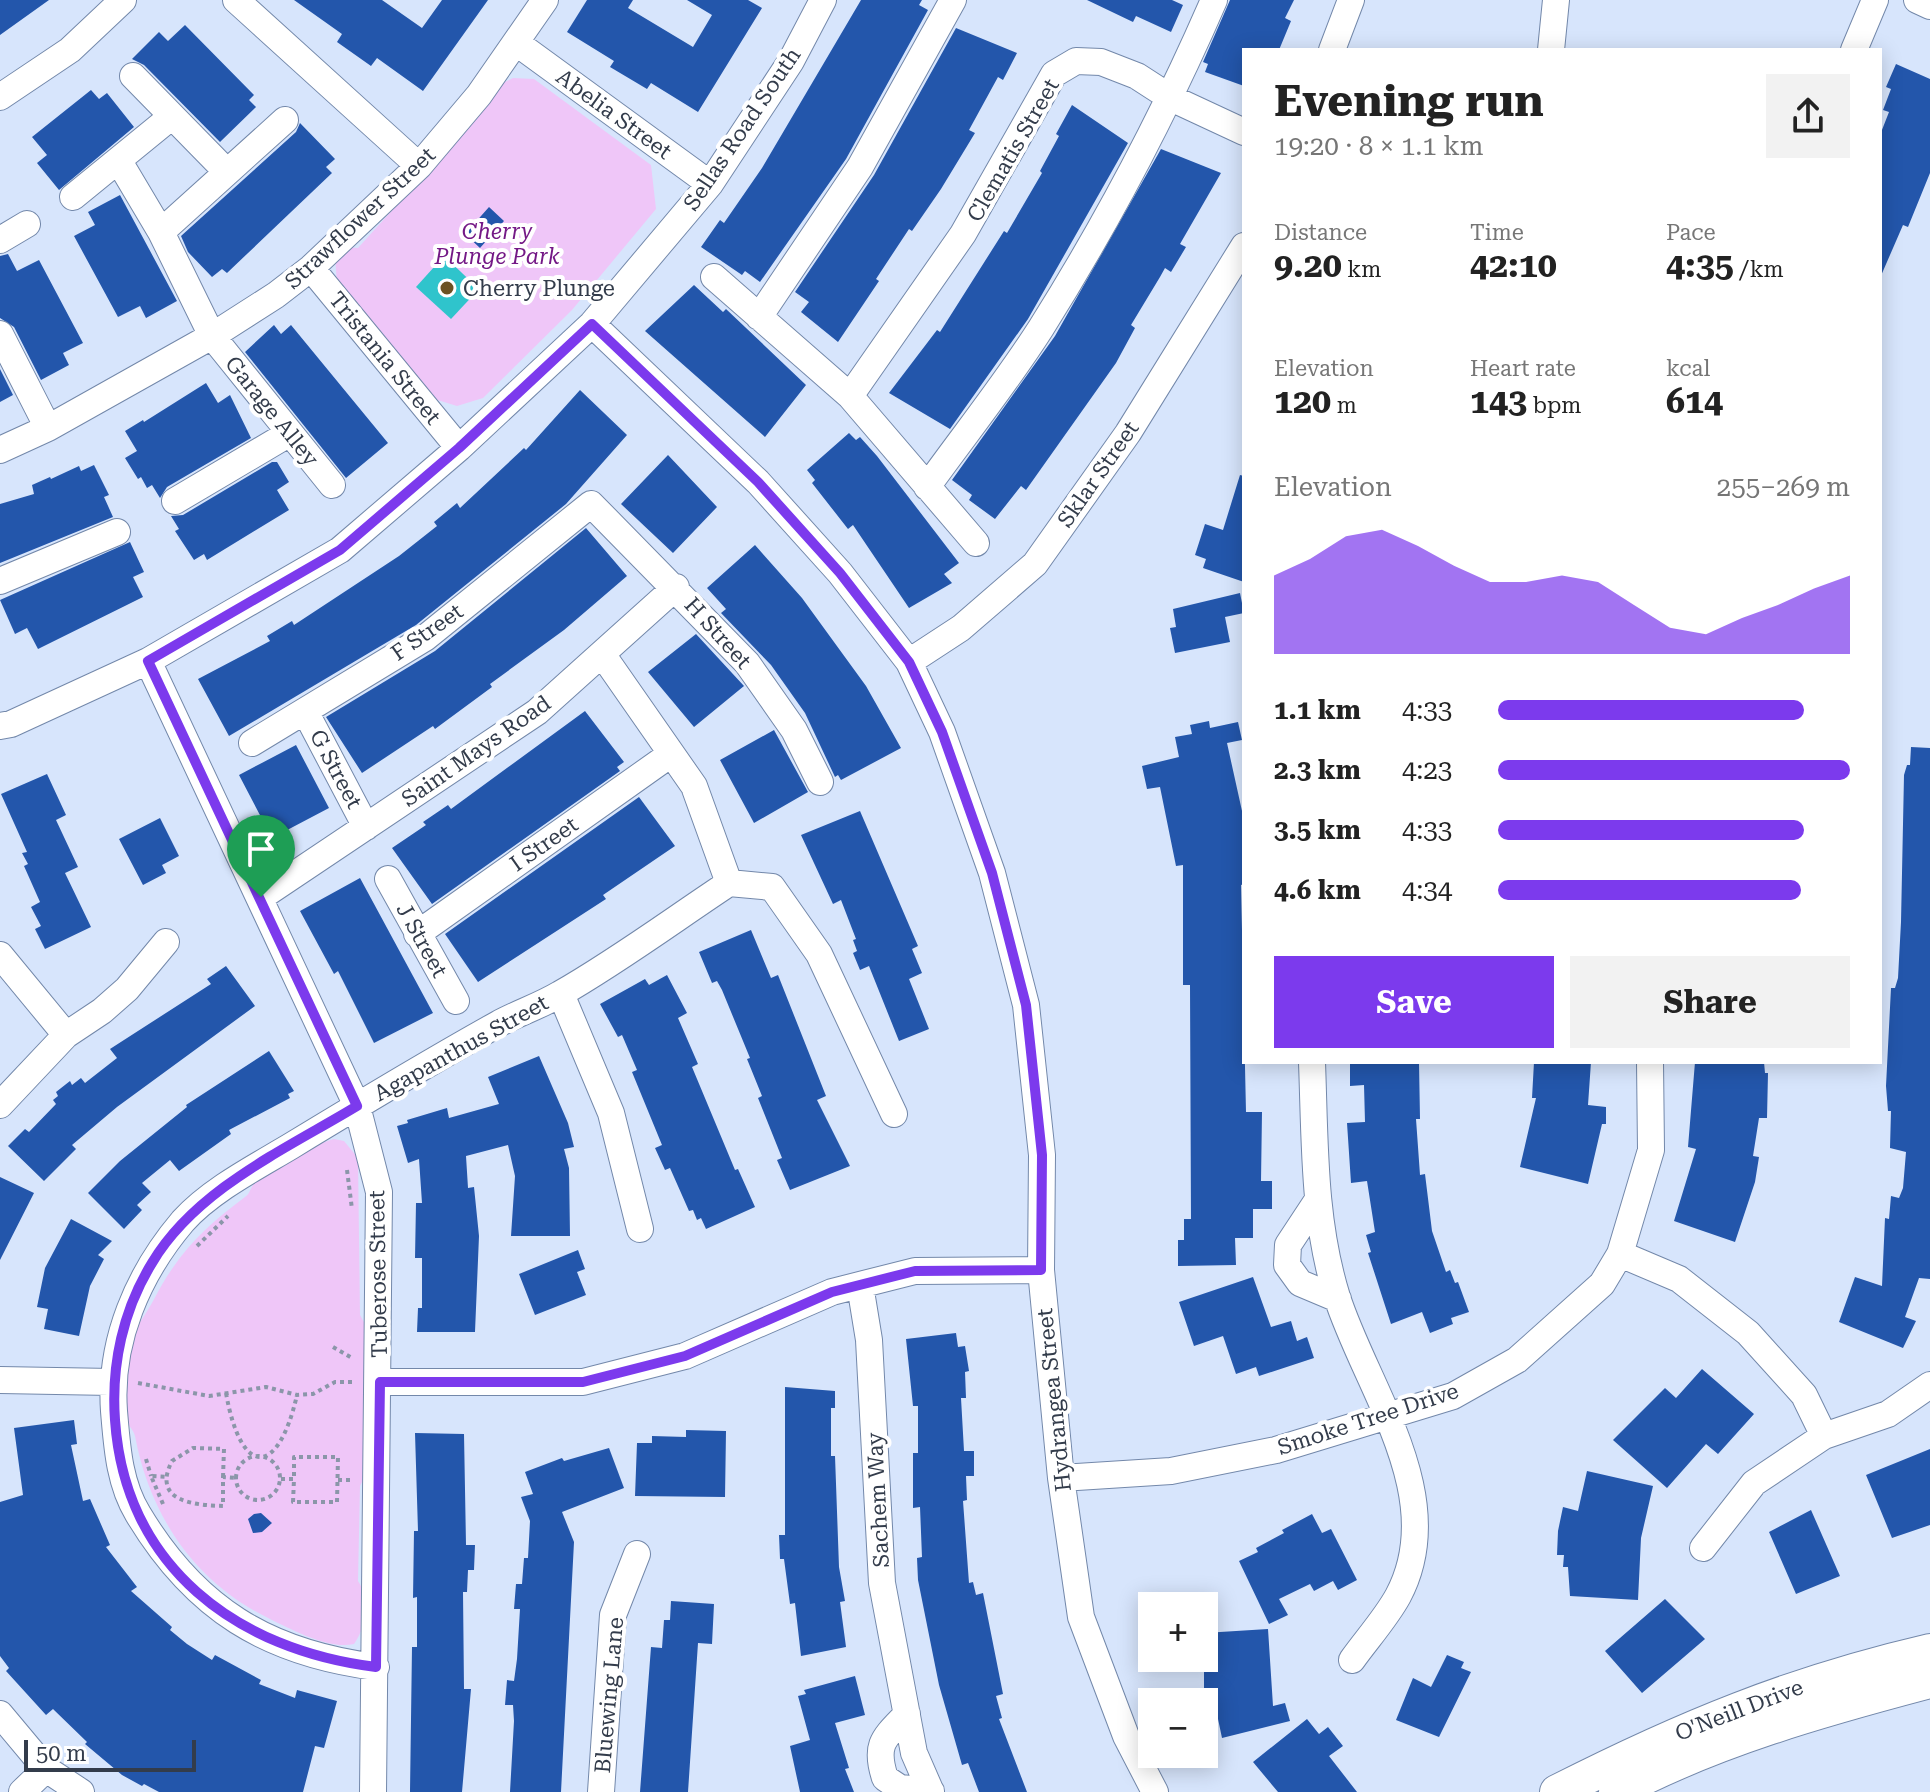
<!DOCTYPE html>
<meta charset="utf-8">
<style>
:root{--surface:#fff;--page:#f2f2f2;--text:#222;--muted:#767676;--accent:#7c3aed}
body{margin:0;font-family:"Roboto Serif",serif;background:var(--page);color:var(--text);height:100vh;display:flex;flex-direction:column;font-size:30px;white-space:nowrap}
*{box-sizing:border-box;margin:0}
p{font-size:26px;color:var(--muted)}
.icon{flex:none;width:44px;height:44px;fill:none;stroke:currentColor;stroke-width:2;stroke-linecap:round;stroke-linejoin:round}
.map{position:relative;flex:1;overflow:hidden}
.drawer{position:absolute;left:1242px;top:48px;width:640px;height:1016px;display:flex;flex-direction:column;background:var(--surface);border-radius:0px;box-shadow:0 4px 20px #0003}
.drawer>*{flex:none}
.fabs{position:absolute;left:1138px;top:1592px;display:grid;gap:16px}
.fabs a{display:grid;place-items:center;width:80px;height:80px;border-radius:0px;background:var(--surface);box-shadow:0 4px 20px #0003;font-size:40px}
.scale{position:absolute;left:24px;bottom:20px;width:172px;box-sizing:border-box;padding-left:8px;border:4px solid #333c4b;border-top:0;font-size:22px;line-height:28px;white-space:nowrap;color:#333c4b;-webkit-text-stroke:6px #fff;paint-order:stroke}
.pin{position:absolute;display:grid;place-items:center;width:68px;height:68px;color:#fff;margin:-82px -34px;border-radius:50% 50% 50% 0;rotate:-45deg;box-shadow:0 0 8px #0007}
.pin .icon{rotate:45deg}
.round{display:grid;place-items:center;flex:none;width:84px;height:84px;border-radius:0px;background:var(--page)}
.headline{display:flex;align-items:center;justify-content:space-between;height:136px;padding:0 32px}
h1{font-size:44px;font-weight:700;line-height:60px}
.metrics{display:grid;grid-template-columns:repeat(3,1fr);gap:12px;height:136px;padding:8px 32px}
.metrics div{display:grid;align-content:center}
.metrics b{font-size:34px;font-weight:700}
.metrics small{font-size:22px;font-weight:400}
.metrics p{font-size:22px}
.chart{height:224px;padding:16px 32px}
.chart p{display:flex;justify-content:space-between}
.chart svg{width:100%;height:144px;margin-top:8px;fill:var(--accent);opacity:.7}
.cta{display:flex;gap:16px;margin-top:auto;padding:16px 32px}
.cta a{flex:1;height:92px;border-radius:0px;background:var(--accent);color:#fff;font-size:32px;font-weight:700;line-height:92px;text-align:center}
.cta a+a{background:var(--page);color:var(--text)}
ul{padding:0 32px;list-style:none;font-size:26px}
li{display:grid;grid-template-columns:128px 96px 1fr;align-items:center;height:60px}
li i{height:20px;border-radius:10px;background:var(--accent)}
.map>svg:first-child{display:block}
.green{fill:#efc6f8}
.water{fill:#2fc4cc}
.building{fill:#2356ab}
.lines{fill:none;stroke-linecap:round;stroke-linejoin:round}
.minor-casing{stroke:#7388aa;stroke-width:28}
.major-casing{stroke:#7388aa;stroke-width:36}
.path{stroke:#8b96a9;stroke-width:4;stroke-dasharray:4 4;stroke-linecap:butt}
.minor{stroke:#fff;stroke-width:26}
.major{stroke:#fff;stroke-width:34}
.route-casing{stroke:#fff;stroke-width:16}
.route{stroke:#7c3aed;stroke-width:10}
.poi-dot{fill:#6c5223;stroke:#fff;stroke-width:3}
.labels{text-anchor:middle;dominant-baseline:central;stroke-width:8;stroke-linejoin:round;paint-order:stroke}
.street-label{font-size:22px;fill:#333c4b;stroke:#fff}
.park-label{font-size:22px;font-style:italic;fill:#741986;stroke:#fff}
.poi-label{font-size:22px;fill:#333c4b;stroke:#fff;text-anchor:start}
</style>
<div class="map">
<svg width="1930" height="1792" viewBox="0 0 1930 1792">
<rect width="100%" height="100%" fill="#d7e5fc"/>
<!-- green -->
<path class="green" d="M513,78L534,79L651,165L656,209L572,310L483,398L457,406L431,398L337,283L335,256L346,247L358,248L452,144L495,87Z
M334,1139L344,1141L358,1158L360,1315L365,1324L364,1478L360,1486L358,1581C370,1598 366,1628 354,1644C329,1650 293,1630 270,1619C195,1583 150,1516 135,1436C133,1429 129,1427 127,1421C122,1408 127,1386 128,1372C129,1360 130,1335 138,1325C151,1308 159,1287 172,1269C191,1240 217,1218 245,1197C251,1193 250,1187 255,1183C270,1167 314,1144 334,1139Z"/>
<!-- water -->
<path class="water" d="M444,256L479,289L451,319L416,287Z"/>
<!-- building -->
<path class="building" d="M0,0H49L0,35Z
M294,0H382L422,28L442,0H488L423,91L377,58L371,66L337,42L342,34Z
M587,0H633L628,8L693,47L712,15L687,0H748L762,8L698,112L651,83L647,89L610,67L614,61L567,32Z
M861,0H922L919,5L928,10L846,159L760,282L745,271L742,275L701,247L720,220L724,223L762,168Z
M1087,0H1172L1183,5L1171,32L1136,16L1133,22Z
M1230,0H1294L1285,18L1291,21L1279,50H1244V86L1205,72L1208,64L1203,62Z
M185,25L254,95L249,100L256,107L220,142L144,65L132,59L159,32L168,41Z
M956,28L1017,53L1003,80L998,77L969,130L975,133L941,189L912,231L909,229L876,279L879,281L838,342L801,312L809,302L795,292L874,175Z
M1896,64L1930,79V173L1908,227L1903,225L1880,278V135L1889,112L1883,110L1891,89L1886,87Z
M91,90L99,99L107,93L134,127L59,190L37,163L47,155L32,137Z
M1072,105L1128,143L1028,319L950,429L889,393L937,330L940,332L1004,231L1007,233L1042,173L1040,171L1059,136L1056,134Z
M300,123L335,159L326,167L332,173L227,273L222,269L212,277L188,252L181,236L296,132Z
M1161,149L1221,173L1180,244L1186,247L1171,272L1165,268L1160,277L1131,325L1135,328L1116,363L1026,490L1021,486L995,519L969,500L972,495L952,480L1055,336Z
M120,195L177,301L146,318L140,306L118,317L74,236L95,225L88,212Z
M489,207L504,221L480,248L465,234Z
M8,254L17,271L39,260L83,343L63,353L69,365L41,380L14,327L0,318V256Z
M694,285L723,312L726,309L806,385L765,437L645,331Z
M274,325L281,334L291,325L388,443L346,478L245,352Z
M0,369L13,395L0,402Z
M206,383L218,403L230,395L251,438L167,487L160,498L152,485L147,488L141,477L138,479L125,458L137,451L125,431L143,420L144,422Z
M580,390L627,435L566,504L416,625L229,736L198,679L270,641L267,636L292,621L294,625L399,556L437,526L434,522L457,503L460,508L524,448L526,450Z
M849,433L856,440L860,437L877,456L959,563L944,574L952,583L909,608L853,525L848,529L812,483L815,480L807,470Z
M668,455L717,507L673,553L621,504Z
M272,462H277L289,482L277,490L289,510L207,560L204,554L194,560L175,531L179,529L171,516L183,515Z
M94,465L109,495L104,497L113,517L0,563V504L34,494L32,485L50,477L51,479L79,466L81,471Z
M1240,475L1244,476V582L1203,568L1206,559L1195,555L1205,524L1223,530Z
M586,528L627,576L564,630L490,684L492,687L435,729L433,726L362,773L326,717L435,651Z
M130,542L144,572L133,577L143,597L38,649L27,628L15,634L0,600Z
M755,545L802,598L866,686L901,748L841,780L838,775L835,777L805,713L771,665L721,613L726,609L707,588Z
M1240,593L1244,613L1225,617L1230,642L1175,653L1170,628L1176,627L1173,609Z
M696,634L744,686L694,727L648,672Z
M585,711L624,762L617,767L620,771L432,904L392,848L426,825L423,822L448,805L451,809Z
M1209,721L1210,728L1238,722L1242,740L1227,743L1244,820V884L1241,885L1246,1112H1262L1261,1181H1272V1209H1253V1238H1235L1236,1265L1178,1266V1240H1184V1219H1191L1190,985H1183V865L1176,866L1160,787L1147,789L1142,766L1179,757L1175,737L1192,734L1190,725Z
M774,730L808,792L754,823L720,760Z
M296,745L329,808L272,838L239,775Z
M1911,747L1930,748V1279L1919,1278L1905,1317L1916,1321L1903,1348L1839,1322L1855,1277L1882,1286L1885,1218L1889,1219L1891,1196L1899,1198L1903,1188L1906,1152L1890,1148L1891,1111H1888L1886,1086L1891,988H1895L1898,978L1901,922L1904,775L1907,765H1910Z
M47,774L66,815L56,820L78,867L65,873L91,927L45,949L35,929L41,926L31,907L40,902L24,866L28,864L22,853L27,852L1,794Z
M639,797L675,846L603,895L606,899L478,982L445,934Z
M860,811L918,946L912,949L922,973L909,979L929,1029L899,1041L869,966L860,970L853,953L857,951L853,940L856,939L841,900L833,904L801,835Z
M160,818L179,856L162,865L166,873L143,885L119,839Z
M360,878L433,1013L374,1043L338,971L334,974L300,911Z
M751,930L771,978L778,975L826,1096L817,1100L850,1166L790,1190L777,1160L782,1158L758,1098L762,1096L747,1059L750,1058L722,990L717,981L712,983L699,952Z
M226,966L255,1006L117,1107L72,1145L76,1149L44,1181L8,1146L25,1129L29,1132L56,1104L53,1100L58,1096L56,1092L70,1081L72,1085L81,1078L85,1083L117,1058L110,1049L211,984L207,979Z
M667,975L687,1013L678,1018L698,1064L692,1067L735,1170L738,1169L755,1207L706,1229L701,1218L697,1220L693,1210L689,1211L670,1168L665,1170L655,1148L662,1145L632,1072L637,1070L622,1035L618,1037L600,1004L645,979L649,985Z
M269,1051L294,1091L288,1094L290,1098L229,1130L231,1134L179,1171L170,1160L142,1183L151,1192L137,1205L142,1210L124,1229L88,1193L120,1161L187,1107L186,1105Z
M539,1056L568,1123L574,1147L564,1149L569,1168L570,1236H511L515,1176L508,1145L466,1156L468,1188L474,1187L479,1236L475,1332H417L418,1308H422V1258H415L416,1203H422L419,1159L408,1163L397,1126L408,1123L407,1120L447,1108L449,1118L499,1104L488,1077Z
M1350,1062H1419L1420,1119H1416L1420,1175L1425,1174L1432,1231L1446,1272L1450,1270L1455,1283L1458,1282L1469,1312L1451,1318L1453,1324L1430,1333L1422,1312L1391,1324L1368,1253L1371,1252L1366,1235L1375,1232L1367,1181L1351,1183L1347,1123L1365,1122L1364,1085L1350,1086Z
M1534,1062H1591L1588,1105L1606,1107V1124H1602L1588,1184L1520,1167L1536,1098H1532Z
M1695,1062H1764L1765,1073H1768L1767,1118H1759L1753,1156L1759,1157L1755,1182L1735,1242L1674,1221L1696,1149L1688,1147Z
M0,1177L34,1193L0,1260Z
M71,1219L112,1241L98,1255L104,1259L90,1286L79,1336L44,1329L48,1309L37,1307L45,1268Z
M578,1250L585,1269L577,1272L586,1295L535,1315L519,1274Z
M1253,1277L1271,1327L1291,1321L1297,1341L1307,1337L1314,1358L1259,1376L1256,1367L1236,1374L1223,1336L1194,1346L1179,1302Z
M956,1333L958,1347L965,1346L969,1371L965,1372L966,1398H961L964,1451H974V1476H966L967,1500L963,1501L969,1583L973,1582L976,1595L983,1593L1003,1694L996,1696L1002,1718L999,1719L1027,1792H979L968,1763L962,1765L939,1685L918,1580L917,1558L922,1557L920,1507L913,1508V1453H918V1406H913L906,1339Z
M1702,1369L1754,1414L1718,1454L1706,1444L1667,1488L1613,1440L1665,1388L1676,1398Z
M785,1387L835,1391V1408H831V1456H835L839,1567L845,1601L840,1602L846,1647L801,1656L795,1603L790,1604L784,1559H780L779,1535H785Z
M74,1420L77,1444L71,1445L83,1501L90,1499L110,1545L106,1547L137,1587L131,1591L172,1627L170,1630L187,1644L212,1660L215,1655L261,1680L259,1684L295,1698L297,1690L337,1701L324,1748L315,1746L303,1792H159L144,1784L142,1786L122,1775L85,1744L87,1742L53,1709L46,1715L6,1671L9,1668L0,1656V1502L23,1495L14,1428Z
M686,1430L726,1431L725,1497L635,1496L637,1443H652V1436L686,1437Z
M415,1433L464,1434L466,1545H475L474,1570H468L467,1592H463L464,1689H471L462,1792H410L412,1647H417V1597L413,1598L414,1531H418Z
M609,1448L624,1488L562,1512L574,1542L561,1792H510L514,1721L513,1705H505L507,1680L514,1681L517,1659L520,1609H514L516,1584H522L524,1558H528L530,1521L521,1497L533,1494L525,1472L562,1458L564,1461Z
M1930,1449V1525L1892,1538L1866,1475Z
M1587,1471L1653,1486L1641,1538L1638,1600L1570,1596L1568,1567H1563L1564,1555H1557L1558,1531L1563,1507L1578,1511Z
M1811,1510L1840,1576L1796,1594L1769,1532Z
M261,1513L272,1523L262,1532L253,1533L248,1519L254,1514Z
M1312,1514L1322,1533L1331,1529L1357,1580L1338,1590L1333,1581L1314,1591L1310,1584L1279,1599L1288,1615L1269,1624L1239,1561L1258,1552L1256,1548L1284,1533L1282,1530Z
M1665,1599L1705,1639L1642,1693L1605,1651Z
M671,1601L714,1604L712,1644L698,1643L688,1792H640L651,1647L662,1648L664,1620H670Z
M1268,1629L1273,1706L1285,1703L1290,1721L1222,1738L1218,1719L1211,1720L1204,1693V1633Z
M1447,1655L1464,1662L1461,1668L1471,1672L1439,1737L1396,1720L1413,1678L1431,1687Z
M855,1676L865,1715L835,1723L849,1768L845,1769L854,1792H800L790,1746L810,1740L798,1696L806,1694L804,1690Z
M1307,1719L1319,1734L1328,1727L1343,1746L1329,1756L1357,1792H1278L1253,1762Z"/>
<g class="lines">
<!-- minor casing -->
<g class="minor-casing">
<path id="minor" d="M236,0L419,166
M1917,0L1930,6
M518,44L710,184
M1332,50L1351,0
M1551,50L1556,0
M1854,50L1875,0
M133,76L227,172
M0,97L70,50L123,0
M120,163L161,232L212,336L332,485
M73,197L171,117
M161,232L285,120
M0,240L27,224
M311,268L459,448
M714,277L850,396L976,543
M759,317L860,167L953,0
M592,324L758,482L840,573L909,662L942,732L992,873L1026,1005L1042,1155L1041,1270L1061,1478L1081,1617L1126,1736L1155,1792
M0,334L48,428
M850,396L963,234L1054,74L1076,61L1101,62L1137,76L1171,98L1244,132
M0,450L48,428L212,336L276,295L311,268L419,166L479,95L545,0
M927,487C965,434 1006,383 1041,328C1107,223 1165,113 1214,0
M175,501L290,433
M0,581L117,532
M602,654L694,786L729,883
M148,661L357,1106L379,1192L373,1792
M909,662L961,628L1035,564L1128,433L1244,246
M305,711L366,827
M0,726L11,724L148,661L340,550L459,448L592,324L710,184L791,61L823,0
M252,743L425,638L591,504L747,663L794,730L820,782
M388,879L456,1001
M729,883L772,887L819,954L894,1114
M261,897L537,712L676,587
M417,934L671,754
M0,955L66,1035
M561,994L611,1113L640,1229
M1312,1062C1315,1141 1313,1220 1337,1297C1366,1388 1451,1497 1398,1596C1386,1618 1367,1639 1352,1660
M0,1105L66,1035L102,1011L127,989L166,942
M1317,1201L1288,1245L1287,1265L1300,1283L1338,1299
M1620,1254L1679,1279L1748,1333L1804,1395L1824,1436
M860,1285L869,1340L882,1583L914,1753L931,1792
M0,1380L112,1382
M380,1382H583L685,1356L832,1292L915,1271L1041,1270
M1061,1478L1171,1471L1276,1450L1453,1396L1517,1360L1602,1284L1620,1254L1651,1150L1650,1062
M1703,1548L1754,1483L1824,1436L1888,1414L1930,1385
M376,1667C267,1653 195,1609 138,1514C119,1483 117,1446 114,1411C109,1341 138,1274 183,1221C211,1190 256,1167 291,1146C360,1104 428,1063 498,1024C518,1013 540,1006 560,994C618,961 673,920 729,883
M0,1714L46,1769L81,1792
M907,1714C884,1738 874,1744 885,1778L900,1788L931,1791
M22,1792L46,1769
M601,1792L613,1615L637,1554"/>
</g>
<!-- major casing -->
<g class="major-casing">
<path id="major" d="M1557,1792C1683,1728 1792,1683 1930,1651
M1616,1792C1713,1740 1824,1709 1930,1681"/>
</g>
<!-- path -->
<path class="path" d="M347,1170L352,1209
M197,1246L228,1216
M333,1347L352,1358
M138,1383L209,1396L266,1387L297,1395L313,1394L335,1382H355
M226,1393C241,1478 278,1478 297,1395
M236 1478a22 22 0 1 1 44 0a22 22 0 1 1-44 0Z
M146,1459L151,1476
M223,1477L224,1449L193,1448L172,1461C151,1502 195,1505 223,1506V1477L236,1478
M281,1479H294V1457H338L337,1502H293L294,1479
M338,1480H351
M163,1504L151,1476L168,1477"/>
<!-- minor -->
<use href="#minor" class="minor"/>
<!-- major -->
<use href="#major" class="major"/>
</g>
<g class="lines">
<!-- route casing -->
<g class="route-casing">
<path id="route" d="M592,324L758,482L840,573L909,662L942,732L992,873L1026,1005L1042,1155L1041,1270L915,1271L832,1292L685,1356L583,1382H380L376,1667C237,1650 125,1567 115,1420C111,1365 123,1310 152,1263C196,1189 286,1149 357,1106L148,661L340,550L459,448Z"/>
</g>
<!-- route -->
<use href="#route" class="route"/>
</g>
<!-- markers -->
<circle class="poi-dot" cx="447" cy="288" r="8"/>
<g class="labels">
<!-- street labels -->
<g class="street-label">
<text transform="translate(614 114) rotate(36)">Abelia Street</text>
<text transform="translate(742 129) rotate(-56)">Sellas Road South</text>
<text transform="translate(1013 150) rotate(-60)">Clematis Street</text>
<text transform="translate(360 218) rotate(-43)">Strawflower Street</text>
<text transform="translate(385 358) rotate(51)">Tristania Street</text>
<text transform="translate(272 411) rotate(51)">Garage Alley</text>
<text transform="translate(1098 474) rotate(-55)">Sklar Street</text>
<text transform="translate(427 632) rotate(-35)">F Street</text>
<text transform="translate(718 633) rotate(48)">H Street</text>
<text transform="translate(476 751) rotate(-35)">Saint Mays Road</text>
<text transform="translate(336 769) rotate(62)">G Street</text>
<text transform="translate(544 844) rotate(-35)">I Street</text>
<text transform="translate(422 940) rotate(61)">J Street</text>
<text transform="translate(461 1048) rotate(-29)">Agapanthus Street</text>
<text transform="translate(378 1274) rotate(-91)">Tuberose Street</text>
<text transform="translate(1054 1400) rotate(-96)">Hydrangea Street</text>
<text transform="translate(1368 1419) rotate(-18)">Smoke Tree Drive</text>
<text transform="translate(878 1500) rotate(-93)">Sachem Way</text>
<text transform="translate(609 1695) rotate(-85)">Bluewing Lane</text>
<text transform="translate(1739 1710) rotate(-21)">O'Neill Drive</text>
</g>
<!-- park labels -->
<g class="park-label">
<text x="497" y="231">Cherry<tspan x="497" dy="25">Plunge Park</tspan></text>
</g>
<!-- poi labels -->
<g class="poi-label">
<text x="463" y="288">Cherry Plunge</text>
</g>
</g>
</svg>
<div class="fabs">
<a>+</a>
<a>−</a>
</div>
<div class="scale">50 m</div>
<div class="pin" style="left:261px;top:897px;background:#1e9e55"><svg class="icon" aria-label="arrive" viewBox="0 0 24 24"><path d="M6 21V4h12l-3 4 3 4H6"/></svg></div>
<section class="drawer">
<div class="headline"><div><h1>Evening run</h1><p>19:20 · 8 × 1.1 km</p></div><a class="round"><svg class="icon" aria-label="share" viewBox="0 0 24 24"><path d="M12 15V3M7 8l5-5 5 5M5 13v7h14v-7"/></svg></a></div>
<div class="metrics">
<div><p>Distance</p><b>9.20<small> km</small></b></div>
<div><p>Time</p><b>42:10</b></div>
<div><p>Pace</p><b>4:35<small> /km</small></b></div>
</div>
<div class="metrics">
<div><p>Elevation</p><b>120<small> m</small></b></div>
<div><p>Heart rate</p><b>143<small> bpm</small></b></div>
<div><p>kcal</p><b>614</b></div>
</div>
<div class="chart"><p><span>Elevation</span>255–269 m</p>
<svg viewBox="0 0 160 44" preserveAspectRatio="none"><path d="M0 44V20L10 15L20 8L30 6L40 11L50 17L60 22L70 22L80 20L90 22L100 29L110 36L120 38L130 33L140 29L150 24L160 20V44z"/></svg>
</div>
<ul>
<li><b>1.1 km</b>4:33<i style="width:87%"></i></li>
<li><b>2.3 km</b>4:23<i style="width:100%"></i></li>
<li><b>3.5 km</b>4:33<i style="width:87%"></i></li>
<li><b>4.6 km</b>4:34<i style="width:86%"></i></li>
</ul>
<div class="cta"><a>Save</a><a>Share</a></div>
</section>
</div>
